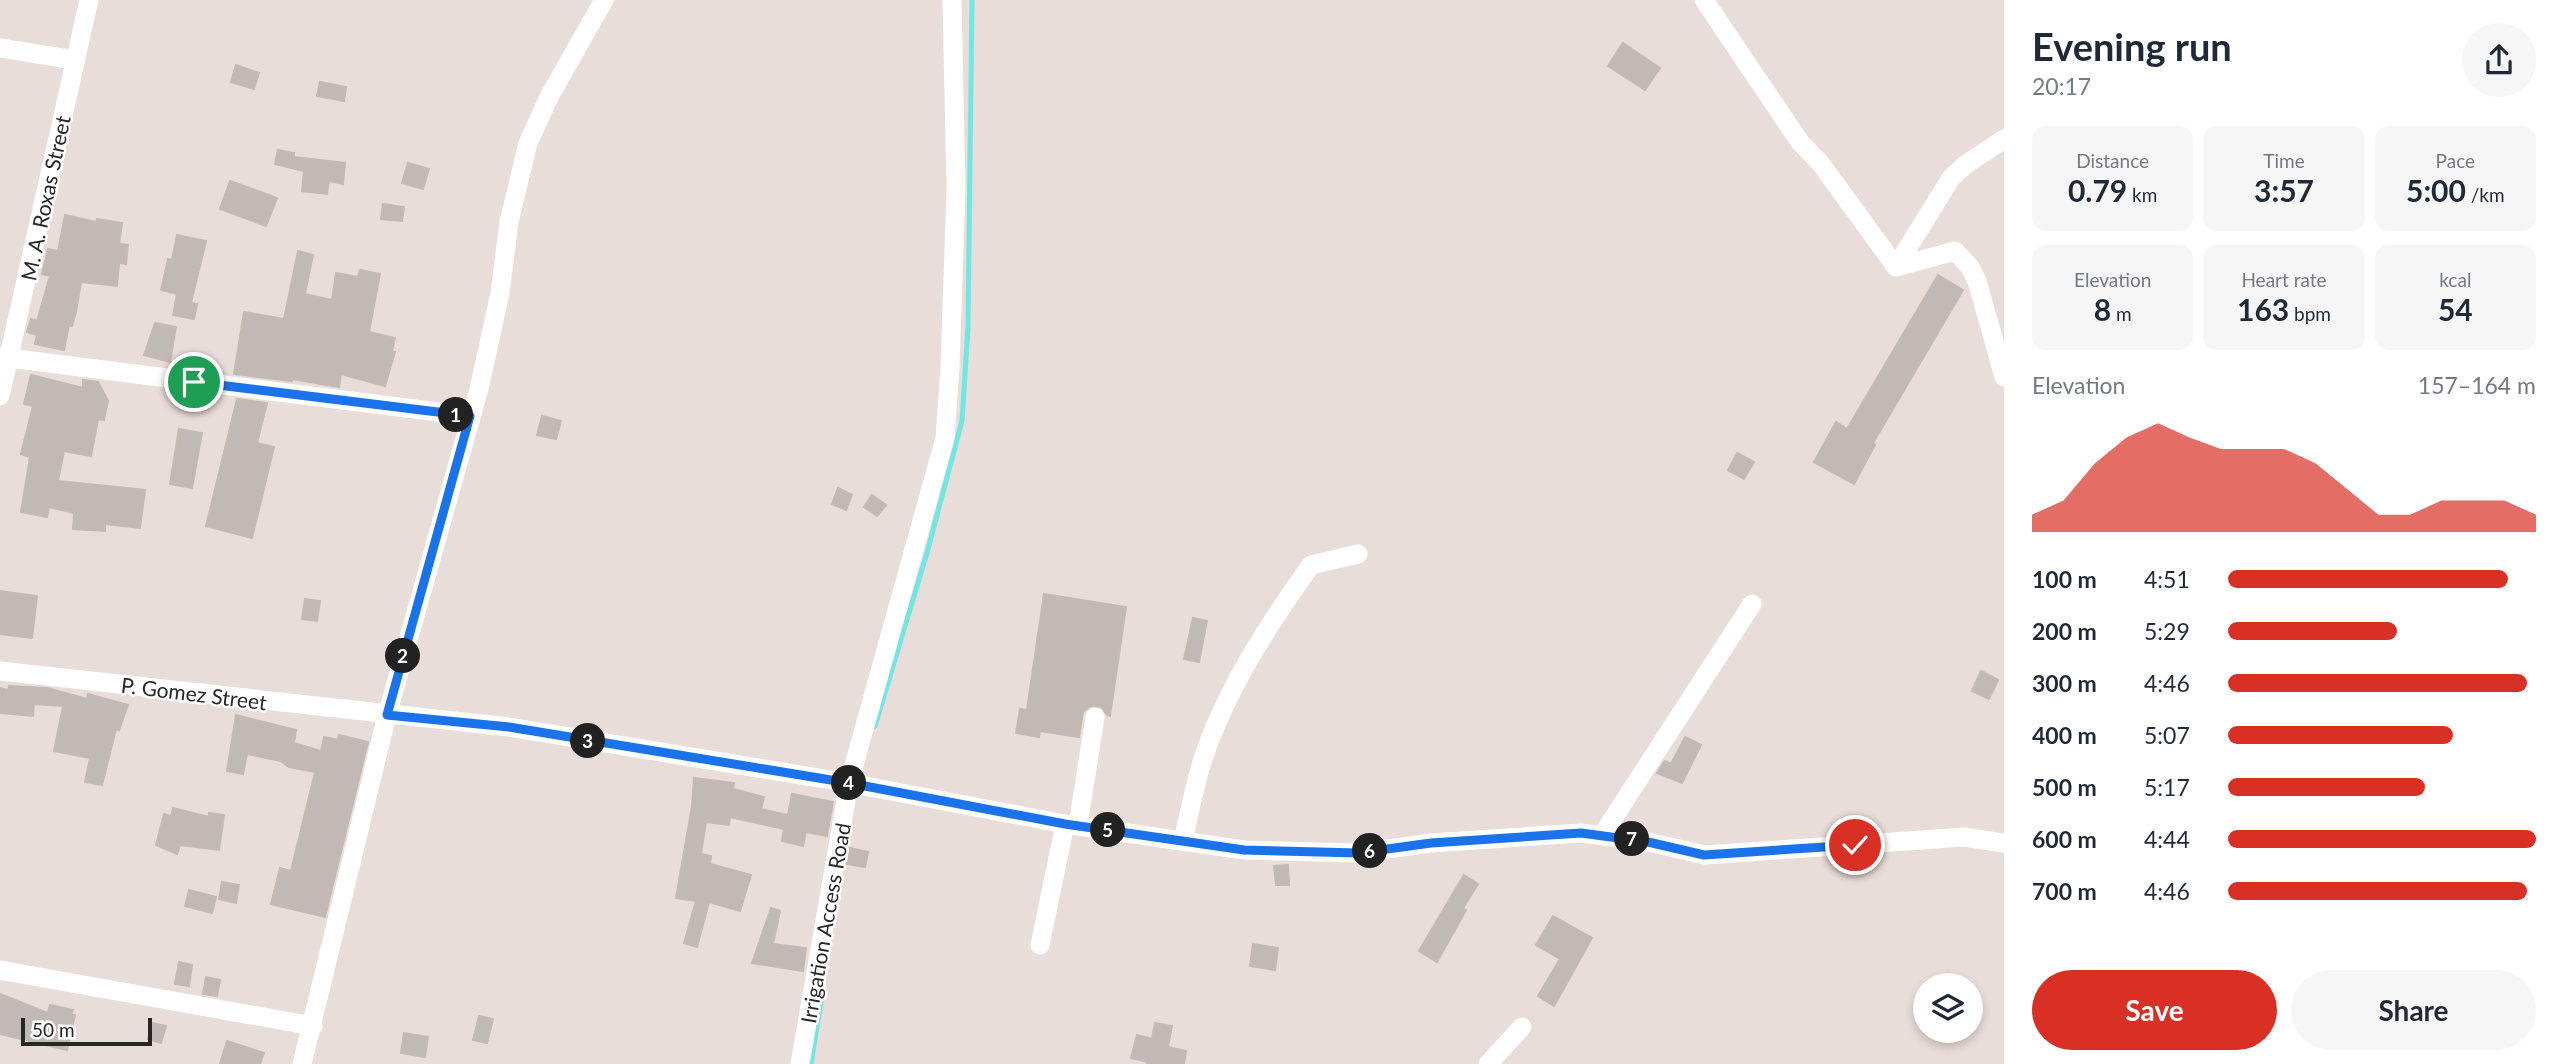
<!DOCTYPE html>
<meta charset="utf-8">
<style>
:root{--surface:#fff;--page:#f6f6f7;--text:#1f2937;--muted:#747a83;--accent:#d93025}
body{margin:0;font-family:Lato,sans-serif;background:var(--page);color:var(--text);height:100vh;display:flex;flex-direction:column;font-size:26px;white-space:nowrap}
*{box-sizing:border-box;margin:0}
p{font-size:23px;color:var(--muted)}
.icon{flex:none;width:38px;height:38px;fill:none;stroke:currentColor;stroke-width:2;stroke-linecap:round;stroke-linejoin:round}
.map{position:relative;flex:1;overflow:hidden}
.panel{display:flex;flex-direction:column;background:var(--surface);width:560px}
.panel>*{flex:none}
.controls{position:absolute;left:1913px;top:973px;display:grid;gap:14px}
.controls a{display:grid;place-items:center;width:70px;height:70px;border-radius:50%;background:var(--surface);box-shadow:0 4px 10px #0003;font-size:35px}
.scale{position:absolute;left:21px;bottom:18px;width:131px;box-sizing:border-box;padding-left:7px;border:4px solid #272727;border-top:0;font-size:19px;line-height:24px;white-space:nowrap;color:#272727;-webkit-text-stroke:5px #fff;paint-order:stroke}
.pin{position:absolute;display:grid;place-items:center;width:60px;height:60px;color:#fff;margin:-30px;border:4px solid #fff;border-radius:50%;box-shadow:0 2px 7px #0007}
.km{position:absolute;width:35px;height:35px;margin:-18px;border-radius:50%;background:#222;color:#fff;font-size:19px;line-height:35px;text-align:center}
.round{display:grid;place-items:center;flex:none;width:74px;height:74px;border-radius:37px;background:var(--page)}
.summary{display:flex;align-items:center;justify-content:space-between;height:119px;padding:0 28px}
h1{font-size:38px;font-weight:700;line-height:52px}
.figures{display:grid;grid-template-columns:repeat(3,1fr);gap:10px;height:119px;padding:7px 28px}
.figures div{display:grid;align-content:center;border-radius:14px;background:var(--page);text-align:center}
.figures b{font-size:30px;font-weight:700}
.figures small{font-size:19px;font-weight:400}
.figures p{font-size:19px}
.chart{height:196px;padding:14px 28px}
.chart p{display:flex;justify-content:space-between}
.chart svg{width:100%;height:126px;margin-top:7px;fill:var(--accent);opacity:.7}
.cta{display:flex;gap:14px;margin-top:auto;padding:14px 28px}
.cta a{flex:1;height:80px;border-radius:42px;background:var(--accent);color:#fff;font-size:28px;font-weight:700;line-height:80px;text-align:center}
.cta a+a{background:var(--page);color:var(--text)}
ul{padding:0 28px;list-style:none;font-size:23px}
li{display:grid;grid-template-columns:112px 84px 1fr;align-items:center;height:52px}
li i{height:18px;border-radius:9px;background:var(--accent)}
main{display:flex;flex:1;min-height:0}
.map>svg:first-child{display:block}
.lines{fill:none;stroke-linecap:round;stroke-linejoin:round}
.stream{stroke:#71e6e2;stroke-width:5}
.building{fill:#c1b9b5;stroke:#c4b9b3;stroke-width:2}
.minor{stroke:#fff;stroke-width:19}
.route-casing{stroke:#fff;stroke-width:14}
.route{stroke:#1a73e8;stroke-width:9}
.labels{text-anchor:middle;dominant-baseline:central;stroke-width:5;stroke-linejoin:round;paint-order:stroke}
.street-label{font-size:21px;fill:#272727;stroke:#fff}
</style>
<main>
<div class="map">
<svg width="2004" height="1064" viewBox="0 0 2004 1064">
<rect width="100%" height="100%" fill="#e9ddd9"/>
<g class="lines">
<!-- stream -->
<path class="stream" d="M875,726L927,553L962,421L968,327L972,0
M811,1064L823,990"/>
</g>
<!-- building -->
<path class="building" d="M1623,43L1660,68L1645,90L1608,66Z
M236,65L259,73L254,89L231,82Z
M320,82L346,87L344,101L317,96Z
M278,150L294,153V157L345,163L343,184L329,181L327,194L302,191L304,171L275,164Z
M408,163L429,169L423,189L402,183Z
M230,181L277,198L266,226L220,209Z
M383,204L404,207L402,221L381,219Z
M65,215L96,222L97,219L122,223L119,244L128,245L126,264L119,263L117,286L81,282L76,312L72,326L69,325L64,350L35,344L37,335L27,332L31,319L37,321L50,276L42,274L48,249L58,251Z
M177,235L206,241L191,303L197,304L194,319L173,315L177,294L161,290L168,259L172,260Z
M298,251L313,255L305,294L332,300L336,273L358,277L360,270L380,274L369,332L395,338L392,351L395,352L385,386L341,374L339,387L292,379V381L234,374L244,312L284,319Z
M1938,275L1963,290L1873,443L1875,445L1854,484L1814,462L1836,422L1847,429Z
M155,323L176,327L170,362L144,355Z
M31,375L83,388V380L98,382L108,401L104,420L98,419L91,456L64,451L58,481L145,490L140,528L105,524V531L73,529L74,513L49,507L47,517L21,512L30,457L21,454L33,406L24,404Z
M237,399L267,403L257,443L274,447L252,538L206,526Z
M542,416L561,421L556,439L537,435Z
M179,429L202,433L192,488L170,484Z
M1737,453L1754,462L1744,479L1728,470Z
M838,488L852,495L846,510L832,504Z
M872,495L886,505L877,516L864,507Z
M0,591L37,596L32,638L0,634Z
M1044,594L1126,607L1110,716L1107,715L1102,707L1090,706L1083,712L1079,737L1040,731L1039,737L1016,733L1020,709L1027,710Z
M305,599L320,601L317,621L302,619Z
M1193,618L1207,621L1199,662L1184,659Z
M1981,671L1998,680L1989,699L1972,691Z
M9,686L47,688L87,699L88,694L128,705L119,730L116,729L102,785L85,782L90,758L54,751L63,706L34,704L33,716L0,713V688L8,690Z
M236,715L296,730L294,743L321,751L324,737L338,740L339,735L368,742L325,917L271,904L280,868L291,871L315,772L289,767L281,761L247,754L243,774L227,771Z
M1685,737L1701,745L1682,783L1657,773L1665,761L1671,764Z
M694,778L734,783L733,789L764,797L761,809L788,815L792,794L833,802L827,836L806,832L803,846L782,841L784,829L730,817L729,825L706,822L701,854L711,856L710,864L751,875L740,911L709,902L697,947L684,943L696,901L676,898L692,806Z
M173,808L209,817V813L224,815L219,850L180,845L177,854L156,845L164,814L171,816Z
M850,848L868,852L865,867L847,864Z
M1288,865L1289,885H1276L1274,866Z
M1464,875L1478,884L1463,908L1466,910L1437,962L1419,951Z
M222,882L239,885L236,903L219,899Z
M189,890L216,897L212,913L185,906Z
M771,908L780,911L773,944L806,948L803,971L752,963Z
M1553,916L1592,938L1554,1006L1538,996L1560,959L1536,945Z
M1253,944L1278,948L1275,970L1250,966Z
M179,962L192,965L189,986L175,984Z
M206,977L220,980L217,996L203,994Z
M0,994L48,1013L50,1005L73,1010L71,1014L75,1015L67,1050L0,1034Z
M479,1016L493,1019L487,1043L473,1040Z
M152,1023L166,1026L161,1043L148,1039Z
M1155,1023L1172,1026L1168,1047L1186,1051L1184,1064H1147L1148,1062L1131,1058L1137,1035L1152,1039Z
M404,1033L428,1037L425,1057L401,1053Z
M227,1041L264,1053L260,1064H220Z"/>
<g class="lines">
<!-- minor -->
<path class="minor" d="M1704,0L1800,142L1821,164L1896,267L1955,251L1970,267L1977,281L2004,377
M0,48L74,60
M1896,267L1951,178L1965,165L2004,139
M0,357L470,416
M0,396L89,0
M0,671L509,727L849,783L1065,824L1244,850L1358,853L1431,843L1581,833L1648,842L1705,855L1964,837L2004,843
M1078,825L1095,717
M1603,834L1752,604
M1183,841C1189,815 1194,788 1202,762C1225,691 1268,625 1311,565L1358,554
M1040,945L1065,824
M0,970L313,1026
M302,1064L387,715L479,389L500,293L509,222L528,143L549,97L604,0
M800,1064L849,783L945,438L950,367L956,190L952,0
M1488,1064L1522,1027"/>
</g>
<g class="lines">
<!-- route casing -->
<g class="route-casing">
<path id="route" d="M194,382L470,416L387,715L509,727L849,783L1065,824L1244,850L1358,853L1431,843L1581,833L1648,842L1704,855L1855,845"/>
</g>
<!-- route -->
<use href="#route" class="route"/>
</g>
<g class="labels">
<!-- street labels -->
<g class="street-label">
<text transform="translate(45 198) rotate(-78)">M. A. Roxas Street</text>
<text transform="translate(194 693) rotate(7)">P. Gomez Street</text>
<text transform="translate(825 923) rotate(-80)">Irrigation Access Road</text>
</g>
</g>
</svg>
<div class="controls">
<a><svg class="icon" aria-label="layers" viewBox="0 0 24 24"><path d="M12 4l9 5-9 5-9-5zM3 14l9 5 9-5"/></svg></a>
</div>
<div class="scale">50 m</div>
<div class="pin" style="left:194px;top:382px;background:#1e9e55"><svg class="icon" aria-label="arrive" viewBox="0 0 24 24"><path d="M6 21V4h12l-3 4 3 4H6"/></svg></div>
<div class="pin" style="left:1855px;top:845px;background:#d93025"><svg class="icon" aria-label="check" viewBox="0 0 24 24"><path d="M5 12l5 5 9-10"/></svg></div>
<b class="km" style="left:456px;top:415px">1</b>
<b class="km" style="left:403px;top:656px">2</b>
<b class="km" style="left:588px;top:741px">3</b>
<b class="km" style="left:849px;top:783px">4</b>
<b class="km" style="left:1108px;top:830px">5</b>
<b class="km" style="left:1370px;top:851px">6</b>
<b class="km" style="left:1632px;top:839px">7</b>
</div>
<section class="panel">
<div class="summary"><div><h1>Evening run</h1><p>20:17</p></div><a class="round"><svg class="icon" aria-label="share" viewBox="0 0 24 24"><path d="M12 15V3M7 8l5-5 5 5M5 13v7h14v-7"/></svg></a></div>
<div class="figures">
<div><p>Distance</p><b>0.79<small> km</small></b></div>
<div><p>Time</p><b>3:57</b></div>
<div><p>Pace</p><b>5:00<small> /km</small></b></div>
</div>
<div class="figures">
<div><p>Elevation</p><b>8<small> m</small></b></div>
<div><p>Heart rate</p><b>163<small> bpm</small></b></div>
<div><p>kcal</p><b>54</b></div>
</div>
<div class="chart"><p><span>Elevation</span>157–164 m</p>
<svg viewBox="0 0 160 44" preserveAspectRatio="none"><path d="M0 44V38L10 33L20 20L30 11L40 6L50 11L60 15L70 15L80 15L90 20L100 29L110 38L120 38L130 33L140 33L150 33L160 38V44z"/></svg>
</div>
<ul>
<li><b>100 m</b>4:51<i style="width:91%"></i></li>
<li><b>200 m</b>5:29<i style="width:55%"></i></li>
<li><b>300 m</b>4:46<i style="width:97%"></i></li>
<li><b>400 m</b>5:07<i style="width:73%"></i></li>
<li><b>500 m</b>5:17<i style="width:64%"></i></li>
<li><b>600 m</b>4:44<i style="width:100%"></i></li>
<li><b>700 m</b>4:46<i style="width:97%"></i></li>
</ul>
<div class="cta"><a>Save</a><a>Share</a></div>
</section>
</main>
